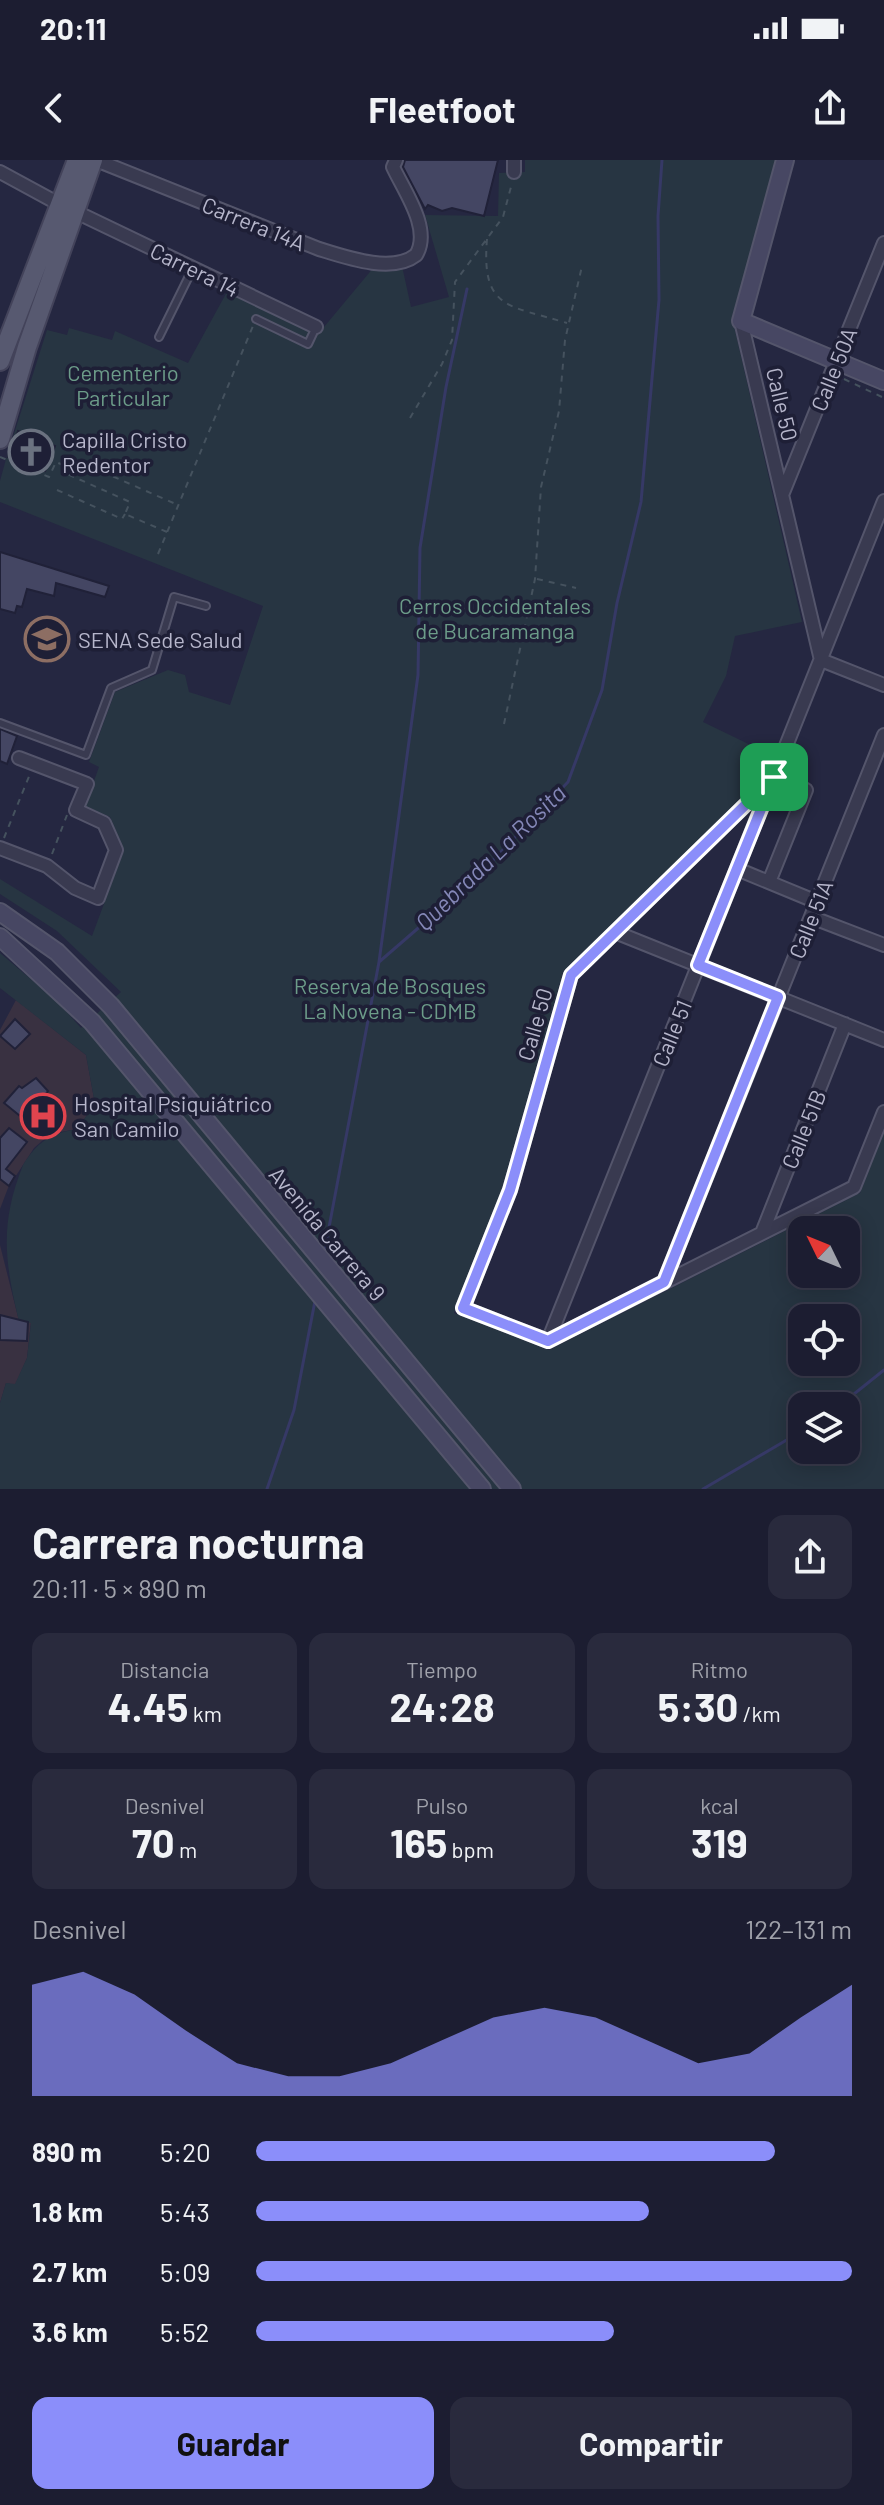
<!DOCTYPE html>
<html lang="es">
<meta charset="utf-8">
<style>
:root{--surface:#1c1d31;--page:#292a3d;--text:#f1f3f6;--muted:#a0a2ab;--line:#3a3b4d;--accent:#8b8efa}
body{margin:0;font-family:Barlow,sans-serif;background:var(--page);color:var(--text);height:100vh;display:flex;flex-direction:column;font-size:30px;white-space:nowrap}
*{box-sizing:border-box;margin:0}
p{font-size:26px;color:var(--muted)}
.icon{flex:none;width:44px;height:44px;fill:none;stroke:currentColor;stroke-width:2;stroke-linecap:round;stroke-linejoin:round}
.map{position:relative;height:1329px;overflow:hidden}
.side{display:flex;flex-direction:column;background:var(--surface);flex:1}
.side>*{flex:none}
.needle{width:52px;rotate:313deg}
.fabs{position:absolute;left:788px;top:1056px;display:grid;gap:16px}
.fabs a{display:grid;place-items:center;width:72px;height:72px;border-radius:16px;background:var(--surface);box-shadow:0 4px 20px #0003,0 0 0 2px var(--line);font-size:40px}
.pin{position:absolute;display:grid;place-items:center;width:68px;height:68px;color:#fff;margin:-34px;border-radius:16px;box-shadow:0 4px 12px #0006}
.round{display:grid;place-items:center;flex:none;width:84px;height:84px;border-radius:16px;background:var(--page)}
.overview{display:flex;align-items:center;justify-content:space-between;height:136px;padding:0 32px}
h1{font-size:44px;font-weight:700;line-height:60px}
.metrics{display:grid;grid-template-columns:repeat(3,1fr);gap:12px;height:136px;padding:8px 32px}
.metrics div{display:grid;align-content:center;border-radius:16px;background:var(--page);text-align:center}
.metrics b{font-size:40px;font-weight:700}
.metrics small{font-size:22px;font-weight:400}
.metrics p{font-size:22px}
.chart{height:224px;padding:16px 32px}
.chart p{display:flex;justify-content:space-between}
.chart svg{width:100%;height:144px;margin-top:8px;fill:var(--accent);opacity:.7}
.button{display:flex;gap:16px;margin-top:auto;padding:16px 32px}
.button a{flex:1;height:92px;border-radius:16px;background:var(--accent);color:#111;font-size:32px;font-weight:700;line-height:92px;text-align:center}
.button a+a{background:var(--page);color:var(--text)}
ul{padding:0 32px;list-style:none;font-size:26px}
li{display:grid;grid-template-columns:128px 96px 1fr;align-items:center;height:60px}
li i{height:20px;border-radius:10px;background:var(--accent)}
.status{display:flex;justify-content:space-between;align-items:center;height:56px;padding:0 40px;background:var(--surface);direction:ltr}
.status svg{height:22px;fill:currentColor}
header{display:flex;justify-content:space-between;align-items:center;height:104px;padding:0 32px;background:var(--surface);font-size:36px;font-weight:700}
.map>svg:first-child{display:block}
.medical{fill:#393141}
.green{fill:#273542;fill-rule:evenodd}
.lines{fill:none;stroke-linecap:round;stroke-linejoin:round}
.stream{stroke:#363966;stroke-width:3}
.building{fill:#444663;stroke:#202138;stroke-width:2}
.lane-casing{stroke:#54556b;stroke-width:10}
.street-casing{stroke:#54556b;stroke-width:16}
.secondary-casing{stroke:#54556b;stroke-width:20}
.primary-casing{stroke:#43435a;stroke-width:22}
.path{stroke:#45525e;stroke-width:2;stroke-dasharray:6 6;stroke-linecap:butt}
.lane{stroke:#393a50;stroke-width:6}
.street{stroke:#393a50;stroke-width:12}
.secondary{stroke:#474763;stroke-width:16}
.primary{stroke:#575970;stroke-width:18}
.route-casing{stroke:#fff;stroke-width:16}
.route{stroke:#8b8efa;stroke-width:10}
.labels{text-anchor:middle;dominant-baseline:central;stroke-width:7;stroke-linejoin:round;paint-order:stroke}
.street-label{font-size:22px;fill:#b6b6cb;stroke:#1e1f36}
.park-label{font-size:22px;fill:#6c9c89;stroke:#1e1f36}
.poi-label{font-size:22px;fill:#b6b6cb;stroke:#1e1f36;text-anchor:start}
.water-label{font-size:24px;font-style:italic;fill:#8487b7;stroke:#1e1f36}
</style>
<div class="status"><b>20:11</b><svg viewBox="0 0 49 12"><path d="M0 12V9h3v3zM5 12V6h3v6zM10 12V3h3v9zM15 12V0h3v12zM26 1h20v11H26zM47 4h2v5h-2z"/></svg></div>
<header><svg class="icon" aria-label="back" viewBox="0 0 24 24"><path d="M15 5l-7 7 7 7"/></svg>Fleetfoot<svg class="icon" aria-label="share" viewBox="0 0 24 24"><path d="M12 15V3M7 8l5-5 5 5M5 13v7h14v-7"/></svg></header>
<div class="map">
<svg width="884" height="1329" viewBox="0 0 884 1329">
<rect width="100%" height="100%" fill="#252741"/>
<!-- medical -->
<path class="medical" d="M16,840L86,895L95,944L77,969L50,974L34,988L8,1028L0,1049V870Z
M0,1085L19,1161L31,1162L27,1198L15,1225L6,1223L0,1243Z"/>
<!-- green -->
<path class="green" d="M525,0H778L732,157L802,462L735,476L726,516L703,562L771,595L760,620L563,812L501,1032L454,1153L549,1190L860,1033L884,972V1329H0V1243L6,1223L15,1224L27,1198L31,1163L19,1161C4,1099 0,1063 23,1005C38,981 50,974 77,969L95,944L86,895L0,828V793L58,842L81,868L121,832L57,771L0,734V719L92,776L124,690L110,657L85,646L99,607L89,602L115,532L168,510L185,515L189,532L230,545L263,446L0,342V321L6,299L47,170L67,175L69,168L112,180L115,171L188,203L228,130L319,173L374,107L402,106L411,147L449,137L425,55L498,56L499,13L525,12ZM802,1070H846V1114H802ZM802,1158H846V1202H802ZM802,1246H846V1290H802Z"/>
<g class="lines">
<!-- stream -->
<path class="stream" d="M379,802L418,515L420,388L446,227L467,129
M324,1094L379,802L475,719L568,622L602,530L617,443L641,342L659,140L658,56L662,0
M839,1246L884,1210
M267,1329L294,1250L315,1141
M703,1329L802,1271"/>
</g>
<!-- building -->
<path class="building" d="M405,0H498L484,56L452,48L442,51L428,45L425,49L403,7Z
M18,271L55,286L45,311L8,297Z
M0,392L109,426L105,437L56,423L54,436L27,429L22,447L17,446L15,453L0,449Z
M0,569L17,576L7,604L0,601Z
M15,859L30,874L15,889L0,876Z
M36,918L48,931L25,960L4,943L19,926L22,928Z
M9,968L27,982L6,1009L15,1016L9,1026L0,1019V978Z
M0,1155L28,1162L27,1181L0,1180Z"/>
<g class="lines">
<!-- lane casing -->
<g class="lane-casing">
<path id="lane" d="M256,159L308,184L316,167
M159,177L193,108
M0,563L86,595L111,528L152,510L174,437L206,446"/>
</g>
<!-- street casing -->
<g class="street-casing">
<path id="street" d="M96,0L319,89C345,97 392,114 416,95C432,69 404,31 393,7L396,0
M514,0V12
M0,12L59,44
M74,51L316,167
M741,161L821,500L884,525
M782,335L884,83
M0,688L47,706L75,728L98,738L116,690L104,663L76,650L87,624L19,598
M737,709L817,742
M769,722L806,630L774,617L571,815L510,1030L463,1148L548,1181L854,1027L884,952
M811,757L884,785
M615,772L884,880
M762,1073L845,864
M664,1122L884,575
M548,1181L884,341"/>
</g>
<!-- secondary casing -->
<g class="secondary-casing">
<path id="secondary" d="M785,0L741,161L884,221
M0,752L57,792L111,846L512,1329
M0,777L92,862L482,1329"/>
</g>
<!-- primary casing -->
<g class="primary-casing">
<path id="primary" d="M0,201L77,0
M0,279L27,187L93,0"/>
</g>
<!-- path -->
<path class="path" d="M487,79C481,150 509,145 567,163
M844,219L884,238
M410,258L442,204L452,180L455,122L503,57L512,23
M0,297L49,317L56,302L68,307
M57,330L122,359L125,354
M167,372L125,354L130,342L65,313L71,298L178,345
M158,394L253,166
M537,419L576,428
M504,564L535,419L541,327L559,251L565,180L582,106
M4,678L30,614
M52,694L67,655"/>
<!-- lane -->
<use href="#lane" class="lane"/>
<!-- street -->
<use href="#street" class="street"/>
<!-- secondary -->
<use href="#secondary" class="secondary"/>
<!-- primary -->
<use href="#primary" class="primary"/>
</g>
<g class="lines">
<!-- route casing -->
<g class="route-casing">
<path id="route" d="M774,617L698,805L778,837L664,1122L548,1181L463,1148L510,1030L571,815Z"/>
</g>
<!-- route -->
<use href="#route" class="route"/>
</g>
<!-- icons -->
<defs>
<g id="church-ring" transform="scale(2.3)"><circle r="9.5" fill="#1e1f36" stroke="#6b7280" stroke-width="1.5"/><path d="M-1.2-6h2.4v3.5h3.3v2.4h-3.3V6h-2.4V-.1h-3.3v-2.4h3.3Z" fill="#6b7280"/></g>
<g id="university-ring" transform="scale(2.3)"><circle r="9.5" fill="#1e1f36" stroke="#8d6e63" stroke-width="1.5"/><path d="M0-5L7-2L0 1L-7-2ZM-4 1L0 2.5L4 1V4Q0 6-4 4Z" fill="#8d6e63"/></g>
<g id="hospital-ring" transform="scale(2.3)"><circle r="9.5" fill="#1e1f36" stroke="#e0444e" stroke-width="1.5"/><path d="M-5-5h3v3.5h4V-5h3V5h-3V1.5h-4V5h-3Z" fill="#e0444e"/></g>
</defs>
<g fill-rule="evenodd">
<use href="#church-ring" x="31" y="292"/>
<use href="#university-ring" x="47" y="479"/>
<use href="#hospital-ring" x="43" y="956"/>
</g>
<g class="labels">
<!-- street labels -->
<g class="street-label">
<text transform="translate(254 63) rotate(22)">Carrera 14A</text>
<text transform="translate(195 109) rotate(26)">Carrera 14</text>
<text transform="translate(833 209) rotate(-68)">Calle 50A</text>
<text transform="translate(783 244) rotate(77)">Calle 50</text>
<text transform="translate(810 759) rotate(-68)">Calle 51A</text>
<text transform="translate(534 864) rotate(-74)">Calle 50</text>
<text transform="translate(671 873) rotate(-68)">Calle 51</text>
<text transform="translate(803 969) rotate(-68)">Calle 51B</text>
<text transform="translate(328 1073) rotate(50)">Avenida Carrera 9</text>
</g>
<!-- park labels -->
<g class="park-label">
<text x="123" y="212">Cementerio<tspan x="123" dy="25">Particular</tspan></text>
<text x="495" y="445">Cerros Occidentales<tspan x="495" dy="25">de Bucaramanga</tspan></text>
<text x="390" y="825">Reserva de Bosques<tspan x="390" dy="25">La Novena - CDMB</tspan></text>
</g>
<!-- poi labels -->
<g class="poi-label">
<text x="62" y="279">Capilla Cristo<tspan x="62" dy="25">Redentor</tspan></text>
<text x="78" y="479">SENA Sede Salud</text>
<text x="74" y="943">Hospital Psiquiátrico<tspan x="74" dy="25">San Camilo</tspan></text>
</g>
<!-- water labels -->
<g class="water-label">
<text transform="translate(490 697) rotate(-44)">Quebrada La Rosita</text>
</g>
</g>
</svg>
<div class="fabs">
<a><svg class="needle" viewBox="-14 -14 28 28"><path d="M0-13l5 13h-10z" fill="#e53935"/><path d="M0 13l5-13h-10z" fill="#a0a2ab"/></svg></a>
<a><svg class="icon" aria-label="locate" viewBox="0 0 24 24"><circle cx="12" cy="12" r="6"/><path d="M12 2v4M12 18v4M2 12h4M18 12h4"/></svg></a>
<a><svg class="icon" aria-label="layers" viewBox="0 0 24 24"><path d="M12 4l9 5-9 5-9-5zM3 14l9 5 9-5"/></svg></a>
</div>
<div class="pin" style="left:774px;top:617px;background:#1e9e55"><svg class="icon" aria-label="arrive" viewBox="0 0 24 24"><path d="M6 21V4h12l-3 4 3 4H6"/></svg></div>
</div>
<section class="side">
<div class="overview"><div><h1>Carrera nocturna</h1><p>20:11 · 5 × 890 m</p></div><a class="round"><svg class="icon" aria-label="share" viewBox="0 0 24 24"><path d="M12 15V3M7 8l5-5 5 5M5 13v7h14v-7"/></svg></a></div>
<div class="metrics">
<div><p>Distancia</p><b>4.45<small> km</small></b></div>
<div><p>Tiempo</p><b>24:28</b></div>
<div><p>Ritmo</p><b>5:30<small> /km</small></b></div>
</div>
<div class="metrics">
<div><p>Desnivel</p><b>70<small> m</small></b></div>
<div><p>Pulso</p><b>165<small> bpm</small></b></div>
<div><p>kcal</p><b>319</b></div>
</div>
<div class="chart"><p><span>Desnivel</span>122–131 m</p>
<svg viewBox="0 0 160 44" preserveAspectRatio="none"><path d="M0 44V10L10 6L20 13L30 24L40 34L50 38L60 38L70 34L80 27L90 20L100 17L110 20L120 27L130 34L140 31L150 20L160 10V44z"/></svg>
</div>
<ul>
<li><b>890 m</b>5:20<i style="width:87%"></i></li>
<li><b>1.8 km</b>5:43<i style="width:66%"></i></li>
<li><b>2.7 km</b>5:09<i style="width:100%"></i></li>
<li><b>3.6 km</b>5:52<i style="width:60%"></i></li>
</ul>
<div class="button"><a>Guardar</a><a>Compartir</a></div>
</section>
